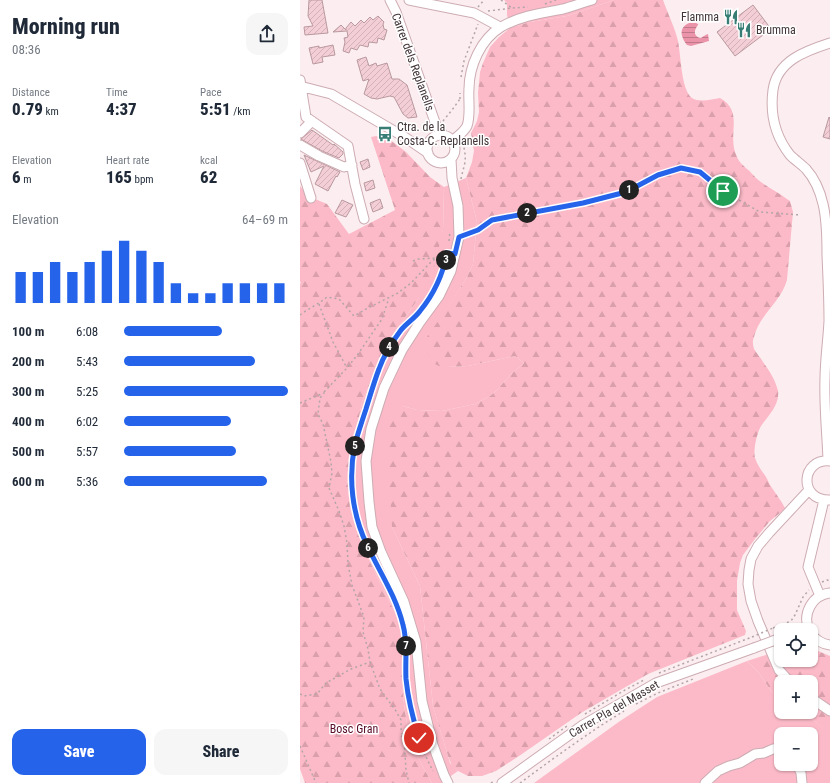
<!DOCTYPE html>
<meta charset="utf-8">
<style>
:root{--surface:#fff;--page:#f6f6f7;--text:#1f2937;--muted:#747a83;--accent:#2563eb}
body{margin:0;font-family:"Roboto Condensed",sans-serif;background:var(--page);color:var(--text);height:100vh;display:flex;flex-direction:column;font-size:15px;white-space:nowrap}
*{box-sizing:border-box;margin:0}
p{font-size:13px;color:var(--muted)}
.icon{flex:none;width:22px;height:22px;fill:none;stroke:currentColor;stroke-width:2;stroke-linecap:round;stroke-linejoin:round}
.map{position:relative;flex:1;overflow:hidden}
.side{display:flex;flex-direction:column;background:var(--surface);width:300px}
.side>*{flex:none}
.tools{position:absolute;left:474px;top:623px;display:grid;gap:8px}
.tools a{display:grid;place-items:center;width:44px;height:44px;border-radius:8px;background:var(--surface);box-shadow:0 1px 3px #0004;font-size:20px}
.pin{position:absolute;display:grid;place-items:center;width:34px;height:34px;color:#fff;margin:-17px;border:2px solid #fff;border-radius:50%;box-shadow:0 1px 4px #0007}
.km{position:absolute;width:20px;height:20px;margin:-10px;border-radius:50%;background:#222;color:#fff;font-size:11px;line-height:20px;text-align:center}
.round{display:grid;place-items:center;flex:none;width:42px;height:42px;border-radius:12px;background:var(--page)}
.head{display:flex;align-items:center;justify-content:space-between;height:68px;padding:0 12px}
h1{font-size:22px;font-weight:800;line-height:30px}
.metrics{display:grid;grid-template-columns:repeat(3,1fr);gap:6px;height:68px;padding:4px 12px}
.metrics div{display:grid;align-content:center}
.metrics b{font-size:17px;font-weight:800}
.metrics small{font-size:11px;font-weight:400}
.metrics p{font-size:11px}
.chart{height:112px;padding:8px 12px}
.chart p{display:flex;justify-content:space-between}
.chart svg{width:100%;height:72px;margin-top:4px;stroke:var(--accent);stroke-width:6}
.action{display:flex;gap:8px;margin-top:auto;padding:8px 12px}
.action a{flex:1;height:46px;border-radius:12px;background:var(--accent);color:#fff;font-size:16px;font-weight:800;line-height:46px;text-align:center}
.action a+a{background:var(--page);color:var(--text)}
ul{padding:0 12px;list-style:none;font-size:13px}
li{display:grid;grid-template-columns:64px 48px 1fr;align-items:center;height:30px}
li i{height:10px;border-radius:5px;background:var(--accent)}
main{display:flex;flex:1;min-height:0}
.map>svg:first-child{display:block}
.green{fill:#fcbac8;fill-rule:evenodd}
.forest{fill:url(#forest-firs)}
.water{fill:url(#water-rules)}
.building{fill:url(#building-hatch);stroke:#b9999f}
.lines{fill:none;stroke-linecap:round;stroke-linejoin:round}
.minor-casing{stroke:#cdacb3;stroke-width:11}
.path{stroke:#b3a5a7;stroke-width:1.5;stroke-dasharray:2 3;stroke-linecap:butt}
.minor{stroke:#fff;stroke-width:9}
.minor-bridge-casing{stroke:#cdacb3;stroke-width:11;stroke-linecap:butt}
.path-bridge{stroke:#b3a5a7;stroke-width:1.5;stroke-dasharray:2 3;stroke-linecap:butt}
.minor-bridge{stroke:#fff;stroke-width:9}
.route-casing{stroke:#fff;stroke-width:8}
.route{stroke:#2563eb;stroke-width:5}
.labels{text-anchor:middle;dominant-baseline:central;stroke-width:3;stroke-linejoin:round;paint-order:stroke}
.poi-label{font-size:12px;fill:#423537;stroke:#fff;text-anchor:start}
.street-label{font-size:12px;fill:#423537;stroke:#fff}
.park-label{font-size:12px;fill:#5a0c2a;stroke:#fff}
</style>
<main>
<section class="side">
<div class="head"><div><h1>Morning run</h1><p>08:36</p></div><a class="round"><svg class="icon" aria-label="share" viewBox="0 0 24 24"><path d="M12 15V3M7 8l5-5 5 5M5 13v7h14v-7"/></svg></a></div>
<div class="metrics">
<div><p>Distance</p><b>0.79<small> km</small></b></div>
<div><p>Time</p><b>4:37</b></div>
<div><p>Pace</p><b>5:51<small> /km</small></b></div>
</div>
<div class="metrics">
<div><p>Elevation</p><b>6<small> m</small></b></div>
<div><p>Heart rate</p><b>165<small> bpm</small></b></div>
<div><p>kcal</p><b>62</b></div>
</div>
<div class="chart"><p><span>Elevation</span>64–69 m</p>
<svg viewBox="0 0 160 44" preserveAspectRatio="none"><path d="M5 44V25M15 44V25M25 44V19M35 44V25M45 44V19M55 44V12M65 44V6M75 44V12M85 44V19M95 44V32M105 44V38M115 44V38M125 44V32M135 44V32M145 44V32M155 44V32"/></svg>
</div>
<ul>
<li><b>100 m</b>6:08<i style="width:60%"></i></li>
<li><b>200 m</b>5:43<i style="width:80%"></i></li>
<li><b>300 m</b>5:25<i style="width:100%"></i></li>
<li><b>400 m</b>6:02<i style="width:65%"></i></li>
<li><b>500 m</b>5:57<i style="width:68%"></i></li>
<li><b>600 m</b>5:36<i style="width:87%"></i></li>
</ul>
<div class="action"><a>Save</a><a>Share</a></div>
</section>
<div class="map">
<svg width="530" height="783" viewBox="0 0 530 783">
<defs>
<pattern id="forest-firs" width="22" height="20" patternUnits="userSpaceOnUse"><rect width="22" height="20" fill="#fcbac8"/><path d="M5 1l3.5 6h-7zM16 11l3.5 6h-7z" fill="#d9a0ac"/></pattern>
<pattern id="water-rules" width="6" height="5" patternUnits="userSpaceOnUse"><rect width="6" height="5" fill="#eb93a9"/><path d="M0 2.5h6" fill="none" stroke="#c0798a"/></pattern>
<pattern id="building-hatch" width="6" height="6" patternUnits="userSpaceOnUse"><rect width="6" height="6" fill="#f4ced6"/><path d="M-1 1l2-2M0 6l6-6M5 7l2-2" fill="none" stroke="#d2b2b8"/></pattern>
</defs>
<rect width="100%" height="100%" fill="#fceef0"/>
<!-- green -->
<path class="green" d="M204,0H314L267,16L230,22L210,28L207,15V3Z
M166,178L177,222L173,264L167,277L147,310L146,367L168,366L215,356L224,363L211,374L196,391L190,396L175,404L142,411L117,410L103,406L92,527L120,586L133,706L148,756L150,763L158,771L141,783H132L123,767L109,738L103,697L99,621L68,558L50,508L47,476L62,402L88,342L118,299L143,230L144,187Z
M447,661L458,672L472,692L481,698V712H501L516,722L530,734V783H234L320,721L357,697ZM481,734H511V764H481Z"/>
<!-- forest -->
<path class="forest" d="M314,0H363C368,14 375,28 378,41C381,55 381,90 392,98C400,103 412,99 420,98C445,112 426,135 437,157C439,162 443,165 447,169C450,171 453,175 456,178C465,186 476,191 487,199L490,201L493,212L487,280C481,302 459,315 454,337C452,341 453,345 454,349C457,354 461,358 463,362C469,370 476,381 478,391C480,405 468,416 461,426C457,433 453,450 455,458C457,464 461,470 464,474C467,478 468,481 470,485C475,493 481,500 485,508L480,513L470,521L455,539L443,555L440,563L437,581V610L446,631L445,635L348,674L281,713L222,754L196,771L182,776H168L158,771L152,766L148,756L133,706L120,586L92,527L86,429L96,409L103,406L117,410L142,411L175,404L190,396L196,391L211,374L224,363L215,356L168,366L146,367L139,366L133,363L129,356L126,350L125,342L128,335L147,309L167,277L173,264L177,222L166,178L172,162L174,151L171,133L177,121L179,112L178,93L180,72L183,63L190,47L199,37L210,28L230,22L267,16Z
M76,136L90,140L97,145L106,152L130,177L144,187L143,230L134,268L118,299L88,342L62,402L47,476L50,508L68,558L99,621L101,640L103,697L109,738L123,767L132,783H5L0,769V284L1,282H0V186L8,196L27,204L49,234L95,210L71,137Z
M511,648L518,651L530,656V735L516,722L501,712H511V682H481V698L472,692L458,672L447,661L481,650V660H511Z"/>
<!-- water -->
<path class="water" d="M389,23H396L398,24V25C397,26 395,30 395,31C394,35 398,38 401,38C402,37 407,34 408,34L409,41L391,46L387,45C381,37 378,28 389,23Z"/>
<!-- building -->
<path class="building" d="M9,0H22L28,33L5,35L4,27L13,26L8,16Z
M453,5L471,29L435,56L417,32Z
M78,16L84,22L83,24L84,29L87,30L84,40L78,38L77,43L69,42L68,47L60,45L57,50L51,48L49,53L43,51L45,42L44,38L48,37L47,31L33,32L41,25L46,30V28L51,22L55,26L61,20L64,23L70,17L73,20Z
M33,45L35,55L22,57L23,62L13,64L9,48L19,46V48Z
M66,57L69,66L76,63L77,66L87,63L92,79H99L107,85L117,117L108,118L103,114L94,97L90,96L77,99L71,98L64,94L69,79L63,81L57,60Z
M529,117L530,118V139L523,137Z
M12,130L33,145L34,144L43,152V154L39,158L22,151L1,139Z
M4,155L40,172L37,177L36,176L28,191L15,184L24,166L11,172Z
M68,159L70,167L63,170L60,162Z
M73,180L75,188L66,191L64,183Z
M80,199L83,208L73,212L70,203Z
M42,200L53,205L46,217L35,213Z"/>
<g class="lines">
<!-- minor casing -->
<g class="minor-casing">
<path id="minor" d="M90,0L96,12L136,125L144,136
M109,0L174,13L200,27
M0,80L6,117L48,146L55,184L64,219
M0,86L31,94L106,138L128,153
M0,133L12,121
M127 149a14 14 0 1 1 28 0a14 14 0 1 1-28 0Z
M152,141C158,136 164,132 167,126C171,115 168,100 169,89C169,66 181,39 201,27C220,16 241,13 263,9C273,6 282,3 292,0
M0,145L19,156L44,167L52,165
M0,163L11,198
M528,460C527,433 524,406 525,379C525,360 528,341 529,321C529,299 528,277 527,255C527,238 527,220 523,204C520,191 515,179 506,169C501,164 495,160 490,155C475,136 470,113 473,90C477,61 505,51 530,43
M529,500C498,500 501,458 530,461
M520,596L508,567L524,500
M509,630C502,614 512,595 530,593
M511,634C516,640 522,644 530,645
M490,682L479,670L458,621L451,601L448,584L449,570L451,559L458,546L469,533L509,490
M511,698L530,711
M497,764L501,773L502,783
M148,783L144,775L133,745L122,701L116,642L104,602L81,552L72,527L69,502L66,461L71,429L84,388L102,350L120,322L139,296L151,271L159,237L158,206L152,178L151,159
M202,783L283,725L356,683L454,648
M405,783L418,771L429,766L440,763L455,754L464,753L473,749L481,748"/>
</g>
<!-- path -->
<path class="path" d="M201,0L212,8
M245,4L256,0
M178,7L184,0
M188,11L212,8L228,7
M161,77L164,61L178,24
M160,99V93
M143,121L152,110L160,99
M161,179C162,173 164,168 165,162C166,155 164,149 163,142
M166,234L178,230L192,220L283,203L326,192L358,175L381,168L400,172L423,191L460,212L500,215
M149,241L150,231
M113,261L118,259L136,258
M19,304L33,342L47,368
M0,315C9,308 19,304 27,297L39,299L54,316L68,308L98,293L111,283L131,262L141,254L147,253
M24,392L47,368L58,354L82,319L89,298
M0,403L24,393L20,398L18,414L23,424L31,462L32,473L29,488L39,511L44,526L47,543L48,564L52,585L64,617L63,632L68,649L70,662L80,689L96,711L101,720V729L104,740L106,770L109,783
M85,581C74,559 60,537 55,512C47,471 55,444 67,405C74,384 79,362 91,343C97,335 104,327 111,320
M522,582L527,580L530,581
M473,628L491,621L495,615L503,597L509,590
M105,635C107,650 105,664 106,679C109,710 118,743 133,771
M359,673L452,637
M0,694L4,696L17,694L26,683L51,669L70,662
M336,704L358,693L393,679
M285,714L325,690L344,680
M249,739L267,726
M0,746L16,783
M191,783L195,780
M220,783C254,758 288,733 324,711"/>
<!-- minor -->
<use href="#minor" class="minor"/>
<!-- minor-bridge casing -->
<g class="minor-bridge-casing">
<path id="minor-bridge" d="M454,648L478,639"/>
</g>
<!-- path-bridge -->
<path class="path-bridge" d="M452,637L473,628"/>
<!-- minor-bridge -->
<use href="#minor-bridge" class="minor-bridge"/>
</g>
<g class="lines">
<!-- route casing -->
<g class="route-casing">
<path id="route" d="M119,738C113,719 108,699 106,679C105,661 108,642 103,625C96,596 79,571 67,545C52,514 48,478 55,444C58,433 62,421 66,409C70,396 74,382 79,369C84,355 92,342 101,330C107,323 115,318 120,311C134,294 143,274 147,253L155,254L159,237L178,230L192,220L283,203L326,192L358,175L381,168L400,172L423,191"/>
</g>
<!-- route -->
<use href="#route" class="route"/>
</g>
<!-- icons -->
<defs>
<g id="restaurant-bare" transform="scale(1.2)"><path d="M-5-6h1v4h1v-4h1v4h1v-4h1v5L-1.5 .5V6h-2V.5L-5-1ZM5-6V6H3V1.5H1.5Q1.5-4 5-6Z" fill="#377d75" stroke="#fff" stroke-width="2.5" paint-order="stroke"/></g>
<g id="bus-bare" transform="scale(1.2)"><path d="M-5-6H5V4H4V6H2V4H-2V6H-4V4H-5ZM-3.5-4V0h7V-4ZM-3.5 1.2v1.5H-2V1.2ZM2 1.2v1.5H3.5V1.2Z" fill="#377d75" stroke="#fff" stroke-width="2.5" paint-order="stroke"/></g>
</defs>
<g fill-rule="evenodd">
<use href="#restaurant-bare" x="431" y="17"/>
<use href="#restaurant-bare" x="444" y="30"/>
<use href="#bus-bare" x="85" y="134"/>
</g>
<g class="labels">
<!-- poi labels -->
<g class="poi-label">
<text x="419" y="17" text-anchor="end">Flamma</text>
<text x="456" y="30">Brumma</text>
<text x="97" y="127">Ctra. de la<tspan x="97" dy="14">Costa-C. Replanells</tspan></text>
</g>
<!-- street labels -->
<g class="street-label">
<text transform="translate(113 62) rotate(70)">Carrer dels Replanells</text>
<text transform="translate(314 709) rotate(-30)">Carrer Pla del Masset</text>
</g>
<!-- park labels -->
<g class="park-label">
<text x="54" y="729">Bosc Gran</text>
</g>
</g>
</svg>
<div class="tools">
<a><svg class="icon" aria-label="locate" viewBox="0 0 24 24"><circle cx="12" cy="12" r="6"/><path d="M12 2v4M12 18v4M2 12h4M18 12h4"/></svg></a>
<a>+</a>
<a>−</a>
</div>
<div class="pin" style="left:423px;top:191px;background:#1e9e55"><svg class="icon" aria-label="arrive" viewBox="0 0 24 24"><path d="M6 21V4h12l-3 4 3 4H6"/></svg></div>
<div class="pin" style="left:119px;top:738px;background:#d93025"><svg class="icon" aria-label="check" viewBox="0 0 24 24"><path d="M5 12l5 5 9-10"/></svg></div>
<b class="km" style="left:329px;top:190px">1</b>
<b class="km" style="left:227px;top:213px">2</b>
<b class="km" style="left:146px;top:260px">3</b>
<b class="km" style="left:89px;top:347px">4</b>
<b class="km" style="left:55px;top:446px">5</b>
<b class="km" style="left:68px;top:548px">6</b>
<b class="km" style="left:106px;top:646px">7</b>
</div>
</main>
